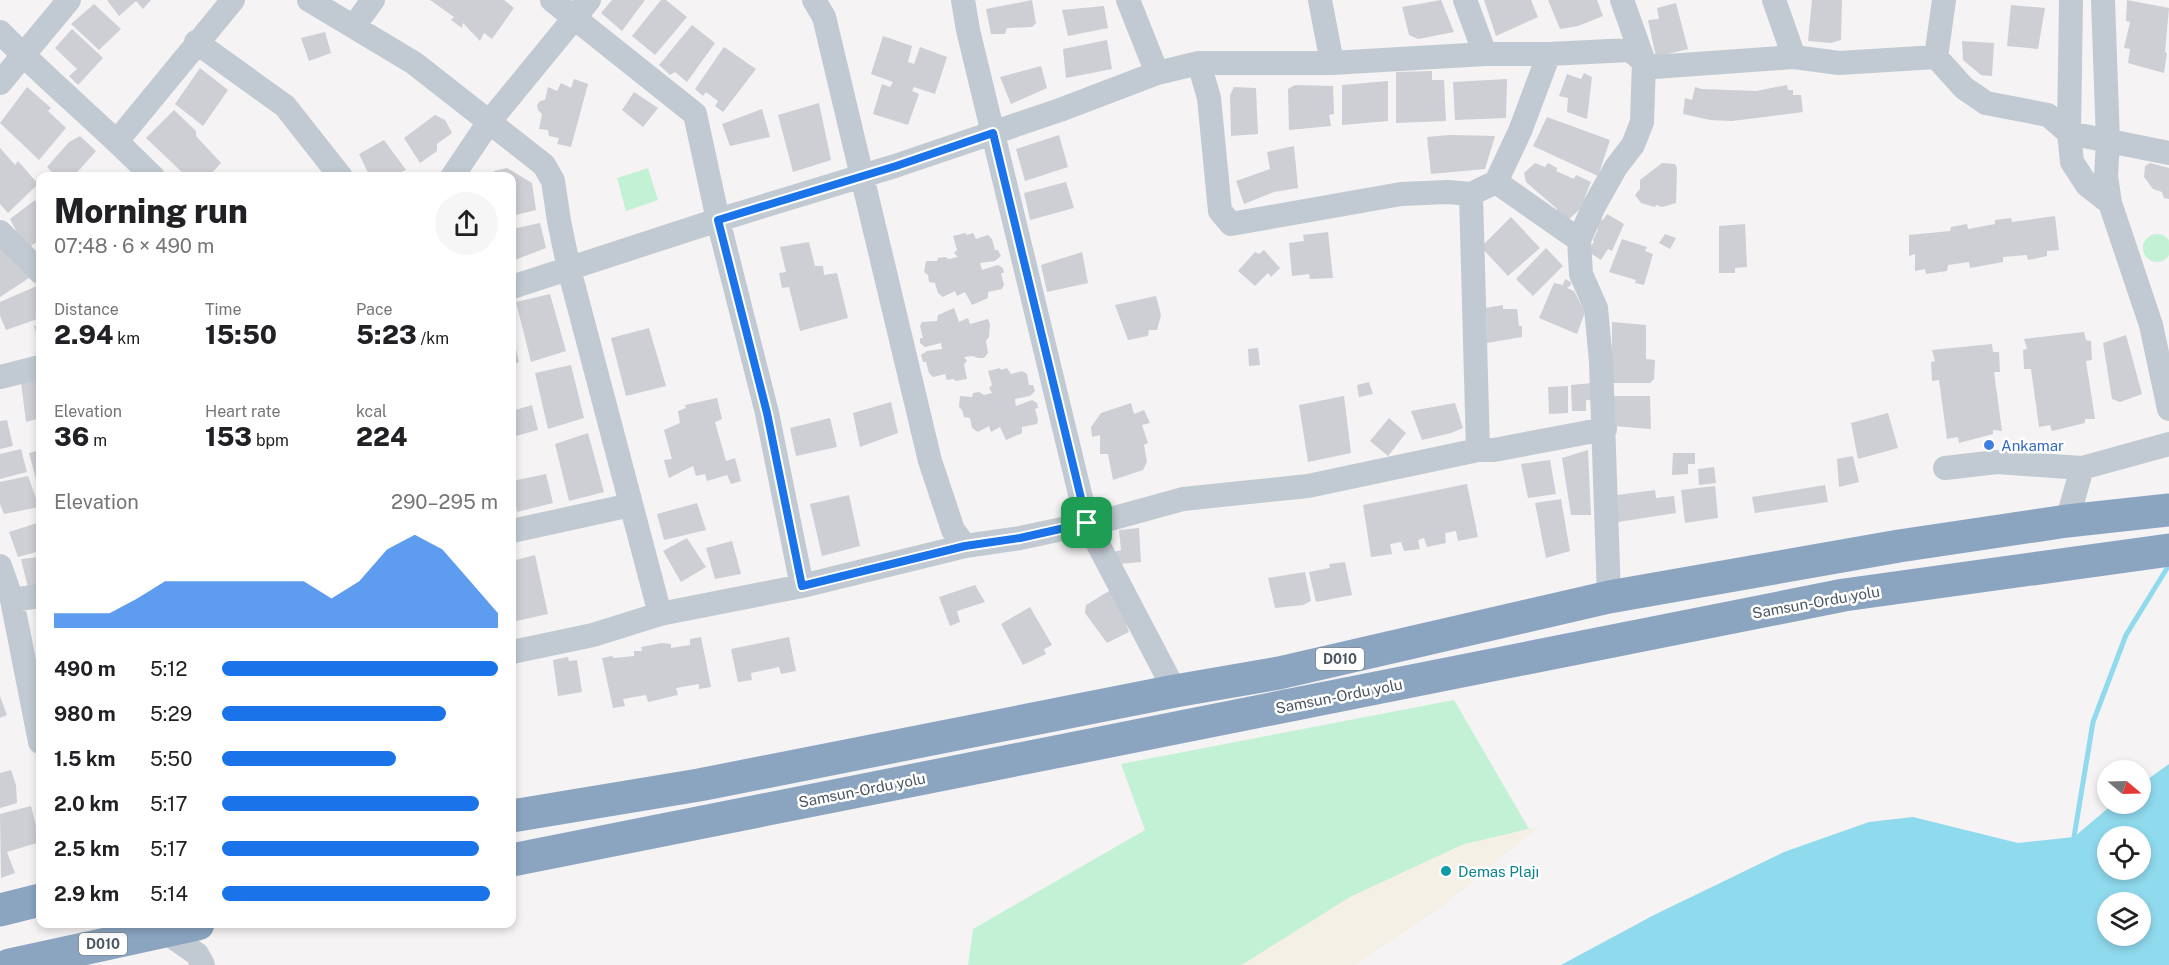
<!DOCTYPE html>
<meta charset="utf-8">
<style>
:root{--surface:#fff;--page:#f6f6f6;--text:#202124;--muted:#757577;--accent:#1a73e8}
body{margin:0;font-family:"Public Sans",sans-serif;background:var(--page);color:var(--text);height:100vh;display:flex;flex-direction:column;font-size:22px;white-space:nowrap}
*{box-sizing:border-box;margin:0}
p{font-size:20px;color:var(--muted)}
.icon{flex:none;width:33px;height:33px;fill:none;stroke:currentColor;stroke-width:2;stroke-linecap:round;stroke-linejoin:round}
.map{position:relative;flex:1;overflow:hidden}
.panel{position:absolute;left:36px;top:172px;width:480px;height:756px;display:flex;flex-direction:column;background:var(--surface);border-radius:12px;box-shadow:0 3px 9px #0003}
.panel>*{flex:none}
.needle{width:39px;rotate:109deg}
.tools{position:absolute;left:2097px;top:760px;display:grid;gap:12px}
.tools a{display:grid;place-items:center;width:54px;height:54px;border-radius:50%;background:var(--surface);box-shadow:0 3px 9px #0003;font-size:30px}
.pin{position:absolute;display:grid;place-items:center;width:51px;height:51px;color:#fff;margin:-26px;border-radius:12px;box-shadow:0 3px 9px #0006}
.round{display:grid;place-items:center;flex:none;width:63px;height:63px;border-radius:32px;background:var(--page)}
.head{display:flex;align-items:center;justify-content:space-between;height:102px;padding:0 18px}
h1{font-size:33px;font-weight:800;line-height:45px}
.stats{display:grid;grid-template-columns:repeat(3,1fr);gap:9px;height:102px;padding:6px 18px}
.stats div{display:grid;align-content:center}
.stats b{font-size:26px;font-weight:800}
.stats small{font-size:16px;font-weight:400}
.stats p{font-size:16px}
.chart{height:168px;padding:12px 18px}
.chart p{display:flex;justify-content:space-between}
.chart svg{width:100%;height:108px;margin-top:6px;fill:var(--accent);opacity:.7}
ul{padding:0 18px;list-style:none;font-size:20px}
li{display:grid;grid-template-columns:96px 72px 1fr;align-items:center;height:45px}
li i{height:15px;border-radius:8px;background:var(--accent)}
.map>svg:first-child{display:block}
.green{fill:#c3f1d5}
.sand{fill:#f5f0e5}
.water{fill:#90daee;fill-rule:evenodd}
.lines{fill:none;stroke-linecap:round;stroke-linejoin:round}
.stream{stroke:#90daee;stroke-width:5}
.building{fill:#cdcfd5}
.minor{stroke:#c1cad2;stroke-width:24}
.highway{stroke:#8ba5c1;stroke-width:33}
.route-casing{stroke:#fff;stroke-width:12}
.route{stroke:#1a73e8;stroke-width:8}
.shop-dot{fill:#3f7fe0;stroke:#fff;stroke-width:2}
.culture-dot{fill:#0f9aa8;stroke:#fff;stroke-width:2}
.labels{text-anchor:middle;dominant-baseline:central;stroke-width:5;stroke-linejoin:round;paint-order:stroke}
.shield{fill:#fff;stroke:#808990;stroke-width:1.5}
.shield-label{font-size:14px;font-weight:bold;fill:#4a5661}
.shop-label{font-size:15px;fill:#366cbe;stroke:#fff;text-anchor:start}
.street-label{font-size:15px;fill:#4a5661;stroke:#fff}
.culture-label{font-size:15px;fill:#0d838f;stroke:#fff;text-anchor:start}
</style>
<div class="map">
<svg width="2169" height="965" viewBox="0 0 2169 965">
<rect width="100%" height="100%" fill="#f5f3f3"/>
<!-- green -->
<path class="green" d="M648,168L658,200L626,211L617,178Z
M2143 248a14 14 0 1 1 28 0a14 14 0 1 1-28 0Z
M1454,700L1529,829L1462,845L1351,897L1242,965H968L973,929L1145,830L1121,764Z"/>
<!-- sand -->
<path class="sand" d="M1540,826L1443,906L1355,965H1242L1350,897L1462,845Z"/>
<!-- water -->
<path class="water" d="M2169,764V965H1561L1654,915L1784,852L1869,822L1913,817L2018,843L2074,837L2113,804H2140L2141,784ZM2108,837H2140V870H2108ZM2108,903H2140V936H2108Z"/>
<g class="lines">
<!-- stream -->
<path class="stream" d="M2074,837L2093,722L2126,635L2169,565"/>
</g>
<!-- building -->
<path class="building" d="M107,0H151L143,9L136,1L119,16Z
M430,0H504L514,8L492,39L484,33L480,41L463,23L462,28L451,20L454,17Z
M612,0H645L622,31L601,13Z
M661,0H666L687,17L655,55L632,36Z
M1032,0L1036,23L1032,27L1007,28L1005,34H991L986,9Z
M1441,0L1454,32L1418,39L1409,35L1402,7Z
M1484,0H1531L1538,17L1496,36Z
M1548,0H1597L1603,16L1578,26L1560,29Z
M1812,0H1842L1841,40L1831,43L1808,41Z
M2127,0L2169,8L2165,52L2167,53L2164,73L2128,63L2130,49L2124,48L2130,22L2126,21Z
M1676,3L1688,49L1656,57L1648,20L1659,19L1657,8Z
M94,4L121,29L99,50L71,24Z
M2011,5L2045,8L2038,49L2007,46Z
M1104,6L1108,28L1068,36L1062,10Z
M692,25L715,43L687,82L675,72L670,75L659,65Z
M72,29L103,58L78,85L69,76L77,69L55,48Z
M325,32L331,53L309,61L301,38Z
M883,36L912,46L908,62L914,64L920,47L947,57L935,94L914,87L912,91L919,94L908,125L873,114L882,84L890,87L893,82L871,74Z
M1107,40L1112,69L1066,78L1063,49Z
M1962,41L1994,43L1992,76L1981,75L1963,60Z
M724,47L756,69L723,112L715,106L718,101L706,92L703,96L695,89Z
M1041,66L1047,88L1011,104L1000,77Z
M200,68L228,90L203,126L175,104Z
M1432,71V80H1444L1446,121L1396,123V72Z
M1584,73L1592,77L1587,119L1567,112L1568,98L1559,96L1567,74L1581,79Z
M574,79L588,84L571,147L557,144L559,138L549,136L548,130L539,129L542,114L538,110L537,105L540,101L545,100L548,87L557,91L561,83L571,88Z
M1507,79L1506,118L1455,120L1453,82Z
M1388,81V121L1342,125V85Z
M1295,85L1333,86L1334,114L1329,115L1331,126L1289,130L1288,89Z
M1787,85L1788,90H1793V95H1801L1803,112L1732,121L1710,120L1683,114L1685,98L1692,100L1695,87L1702,89L1756,91Z
M27,87L51,108L48,111L66,128L39,160L0,123Z
M1234,87L1256,88L1258,134L1231,136L1230,95Z
M634,92L658,108L643,127L622,110Z
M819,103L831,160L793,172L778,115Z
M762,109L770,137L730,146L722,124Z
M174,110L196,131V136L221,163L208,177H187L146,138Z
M435,115L445,120L452,133L437,144V151L420,163L404,138Z
M1547,117L1610,140L1598,176L1533,146Z
M1059,135L1068,167L1025,181L1016,149Z
M1450,135L1495,136L1485,169L1431,174L1427,137Z
M80,136L96,151L73,177H57L47,167L69,142Z
M384,140L406,170L389,177H370L359,154Z
M1294,146L1298,188L1274,192L1244,204L1236,181L1270,169L1267,152Z
M0,148L15,165L18,161L38,184L8,213L0,204Z
M1535,163L1545,167L1548,163L1557,168L1556,171L1574,179L1576,175L1591,182L1580,209L1568,220L1556,216L1557,209L1526,182L1524,173Z
M1662,163L1675,164L1677,168L1676,203L1662,207L1656,205L1655,207L1641,203L1635,195L1640,189V180Z
M2150,163L2169,168V199L2164,198L2162,192L2153,189L2144,177L2145,166Z
M507,168L532,183L536,210L512,216V177H495L494,171Z
M1066,182L1074,208L1030,220L1024,193Z
M35,200L40,211V239L26,250L10,219Z
M1607,214L1624,224L1612,251L1608,249L1601,260L1587,251L1594,242L1593,240L1598,229L1594,227L1598,218L1603,220Z
M2055,216L2059,250L2047,251V256L2028,260L2027,255L2003,257V262L1970,268L1969,262L1948,265L1947,271L1926,274L1925,269L1915,271V254L1909,256V235L1950,231L1951,227L1967,224L1968,229L1995,224V220L2011,218L2012,222Z
M1511,217L1540,248L1508,276L1481,247Z
M540,223L546,248L512,261V229Z
M1745,224L1747,267L1735,268V273H1719V226Z
M1328,232L1333,278L1310,279L1309,274L1292,276L1289,243L1304,241L1303,235Z
M965,233L967,235L973,233L976,239L988,235L992,239L995,250H998L1001,256L995,261L980,263L982,270L998,265L1003,268L1004,273H1001L1004,285L1002,289L988,292V298L972,305L965,292L957,296L955,291L943,297L938,293L935,283L929,282L928,275L924,272L926,261H937L938,258L945,257L949,259L958,257L954,253L957,250L953,236Z
M1665,234L1676,238L1670,249L1659,243Z
M1622,239L1647,247L1645,251L1653,254L1644,285L1635,283L1636,280L1609,272Z
M809,242L815,266H823L824,275L837,273L848,318L800,331L789,287L782,288L779,273L786,272L780,247Z
M0,248L29,278L0,297Z
M1546,248L1563,266L1533,296L1516,279Z
M1264,250L1280,268L1271,277L1268,273L1255,286L1238,271L1255,252L1259,254Z
M1082,252L1088,283L1047,292L1041,265Z
M1565,279L1571,282V285L1567,288L1574,291L1585,312L1577,334L1539,318L1554,283L1563,285Z
M39,285L40,288V318L6,330L0,316V302Z
M550,294L566,351L531,362L516,302Z
M1156,296L1161,315L1157,330H1149L1148,336L1128,340L1115,305Z
M1503,305V309H1517L1519,326H1522V337L1487,343L1486,308Z
M954,308L959,322L968,318L970,324L988,319L990,324L989,337L986,341L988,353L984,358H978L973,356L964,357L967,361L964,364L967,379L955,381L954,379L947,380L945,374L933,377L929,373L926,362H923L921,355L927,351L942,349L941,343L925,347L920,343V338H923L920,326L922,322L937,321L938,315Z
M1612,322L1646,325V359L1655,360L1654,379L1650,383H1612Z
M40,324V345L34,326Z
M649,328L666,386L626,396L611,338Z
M512,332L519,362L512,365Z
M2084,332L2086,340L2091,341L2092,360L2086,361L2095,419H2085V423L2052,431L2050,425L2039,427L2031,369H2024L2023,350L2027,349L2024,339Z
M2126,335L2142,394L2120,402L2112,399L2103,343Z
M1992,344L1993,352H1999L2000,372H1994L2002,431L1993,430V434L1959,443L1958,437L1947,439L1939,380L1932,381L1931,362L1935,361L1932,350Z
M1258,348L1260,365L1249,366L1248,349Z
M571,365L584,418L548,429L535,373Z
M1000,368L1001,370L1007,368L1011,374L1022,371L1027,374L1029,385H1033L1035,391L1030,396L1015,399L1016,406L1032,400L1037,403L1038,408L1035,409L1038,420L1037,424L1022,427V433L1006,440L1000,427L991,432L989,426L978,432L972,428L970,418L964,417L962,410L959,407L960,396L972,397L973,393L979,392L984,395L992,393L989,388L992,385L988,371Z
M40,378V418L26,422L21,382Z
M1369,382L1373,394L1359,397L1357,385Z
M1593,383L1591,400H1586V411H1572L1571,385Z
M1568,386V413L1549,414L1548,387Z
M1344,396L1351,453L1308,462L1299,405Z
M1614,396H1650L1651,429L1614,426Z
M717,398L722,419L715,422L726,461L735,458L741,481L731,484L727,475L707,481L705,474L696,476L693,466L669,478L664,460L672,459L664,430L680,423L678,411L686,408L685,405Z
M891,402L898,433L860,447L853,413Z
M1131,403L1134,414L1144,410L1150,423L1142,425L1148,443L1144,445L1147,462L1143,470L1113,480L1108,454H1100V435L1092,437L1091,427L1101,413Z
M1455,403L1463,428L1451,433L1422,440L1411,411Z
M532,405L538,430L512,437V411Z
M1888,413L1898,448L1858,459L1851,423Z
M830,418L837,447L796,456L790,428Z
M1389,418L1406,433L1388,456L1370,441Z
M7,420L13,446L0,449V421Z
M588,433L604,492L569,501L555,444Z
M21,449L27,472L0,479V454Z
M40,450V482L37,483L29,453Z
M1588,450L1591,515H1571L1562,458Z
M1673,453H1695V464H1688V474L1672,475Z
M1853,456L1859,482L1839,487L1837,459Z
M1550,460L1556,494L1528,498L1521,464Z
M1714,467L1716,483L1699,485L1698,469Z
M546,474L553,503L517,512L512,481Z
M28,476L39,507L4,514L0,504V482Z
M1467,484L1478,537L1458,541L1456,531L1445,533L1446,543L1427,547L1424,538L1418,540L1420,549L1404,551L1401,542L1390,544L1392,554L1371,557L1363,505Z
M1825,485L1828,502L1755,513L1752,497Z
M1715,486L1718,518L1685,523L1681,490Z
M1655,490L1656,498L1674,496L1676,513L1618,522L1617,495Z
M849,495L860,546L822,556L810,504Z
M1561,499L1570,551L1546,558L1535,503Z
M697,503L706,530L664,540L657,514Z
M40,522V551L18,557L9,532Z
M1139,528L1141,562L1119,564L1114,552L1121,550L1119,530Z
M687,538L706,567L681,582L663,551Z
M732,541L741,574L715,579L706,548Z
M535,555L548,614L512,622V561Z
M40,557V586L28,588L21,559Z
M1345,562L1352,595L1316,602L1309,572L1330,568L1329,564Z
M1305,572L1311,601L1303,605L1275,608L1268,578Z
M975,585L985,602L957,611L960,622L950,626L939,597Z
M1109,591L1118,600L1129,632L1107,643L1085,613L1086,605Z
M1030,607L1052,645L1044,649L1046,654L1023,665L1001,624Z
M701,637L711,687L699,689V684L676,688L678,695L648,702L646,695L623,699L625,706L613,708L602,658L612,656L614,658L634,656V651H642L641,647L662,643L671,644V648L690,645V639Z
M789,637L796,671L781,674L779,667L751,673L752,680L738,682L731,649Z
M568,657L569,661L577,660L582,692L558,696L553,660Z
M0,696L7,715L0,718Z
M11,770L16,785L17,803L0,808V773Z
M31,806L40,842L7,852L15,873L1,878L0,814Z"/>
<g class="lines">
<!-- minor -->
<path class="minor" d="M309,0L414,63L544,165L553,181L559,221L569,269L660,614
M552,0L695,114L718,220L767,413L802,586
M814,0L824,17L930,461L953,530L965,546
M963,0L968,30L1087,523L1175,691
M1128,0L1157,73
M1320,0L1332,63
M1465,0L1485,54
M1774,0L1794,57
M2071,0L2069,133L2072,162L2087,185L2110,203
M2103,0L2108,142L2106,176L2110,203L2151,325L2169,409
M354,26L373,0
M0,32C49,82 104,127 153,177
M196,42L285,106L341,177
M1936,57L1944,0
M1199,63L1209,98L1220,211L1231,224L1401,194L1448,192L1471,194L1496,182L1520,131L1549,54
M0,83L69,0
M117,141L233,0
M452,177L489,122L589,0
M1496,182L1579,240L1581,274L1596,308L1601,362L1609,597
M1471,194L1478,450
M0,232L40,272
M1579,240L1593,208L1616,167L1633,145L1642,122L1644,62L1622,0
M512,287L718,220L895,166L1060,110L1157,73L1199,63H1332L1485,54H1549L1630,50L1644,62L1654,67L1794,57L1839,63L1936,57L1964,88L1986,103L2048,115L2069,133L2169,153
M0,377L40,367
M1945,468L1997,462L2082,468L2169,444
M2067,521L2082,468
M512,531L631,505
M0,566L12,600L40,742
M12,600L40,596
M512,652L593,635L660,614L802,586L965,546L1020,538L1114,518L1183,499L1308,486L1478,450H1494L1605,429
M164,931L197,954L203,965"/>
<!-- highway -->
<path class="highway" d="M512,816L699,785L1175,691L1279,673L1609,597L1899,546L2067,521L2169,510
M512,860L1844,595L2169,550
M0,910L40,900
M9,965L198,924"/>
</g>
<g class="lines">
<!-- route casing -->
<g class="route-casing">
<path id="route" d="M993,133L1087,523L1020,538L965,546L802,586L767,413L718,220L896,166Z"/>
</g>
<!-- route -->
<use href="#route" class="route"/>
</g>
<!-- markers -->
<circle class="shop-dot" cx="1989" cy="445" r="6"/>
<circle class="culture-dot" cx="1446" cy="871" r="6"/>
<g class="labels">
<!-- shield labels -->
<g class="shield">
<rect x="1316" y="648" width="48" height="22" rx="4.5"/>
<rect x="79" y="933" width="48" height="22" rx="4.5"/>
</g>
<g class="shield-label">
<text x="1340" y="659">D010</text>
<text x="103" y="944">D010</text>
</g>
<!-- shop labels -->
<g class="shop-label">
<text x="2001" y="445">Ankamar</text>
</g>
<!-- street labels -->
<g class="street-label">
<text transform="translate(1816 602) rotate(-10)">Samsun-Ordu yolu</text>
<text transform="translate(1339 696) rotate(-11)">Samsun-Ordu yolu</text>
<text transform="translate(862 790) rotate(-11)">Samsun-Ordu yolu</text>
</g>
<!-- culture labels -->
<g class="culture-label">
<text x="1458" y="871">Demas Plajı</text>
</g>
</g>
</svg>
<div class="tools">
<a><svg class="needle" viewBox="-14 -14 28 28"><path d="M0-13l5 13h-10z" fill="#e53935"/><path d="M0 13l5-13h-10z" fill="#757577"/></svg></a>
<a><svg class="icon" aria-label="locate" viewBox="0 0 24 24"><circle cx="12" cy="12" r="6"/><path d="M12 2v4M12 18v4M2 12h4M18 12h4"/></svg></a>
<a><svg class="icon" aria-label="layers" viewBox="0 0 24 24"><path d="M12 4l9 5-9 5-9-5zM3 14l9 5 9-5"/></svg></a>
</div>
<div class="pin" style="left:1087px;top:523px;background:#1e9e55"><svg class="icon" aria-label="arrive" viewBox="0 0 24 24"><path d="M6 21V4h12l-3 4 3 4H6"/></svg></div>
<section class="panel">
<div class="head"><div><h1>Morning run</h1><p>07:48 · 6 × 490 m</p></div><a class="round"><svg class="icon" aria-label="share" viewBox="0 0 24 24"><path d="M12 15V3M7 8l5-5 5 5M5 13v7h14v-7"/></svg></a></div>
<div class="stats">
<div><p>Distance</p><b>2.94<small> km</small></b></div>
<div><p>Time</p><b>15:50</b></div>
<div><p>Pace</p><b>5:23<small> /km</small></b></div>
</div>
<div class="stats">
<div><p>Elevation</p><b>36<small> m</small></b></div>
<div><p>Heart rate</p><b>153<small> bpm</small></b></div>
<div><p>kcal</p><b>224</b></div>
</div>
<div class="chart"><p><span>Elevation</span>290–295 m</p>
<svg viewBox="0 0 160 44" preserveAspectRatio="none"><path d="M0 44V38L10 38L20 38L30 32L40 25L50 25L60 25L70 25L80 25L90 25L100 32L110 25L120 12L130 6L140 12L150 25L160 38V44z"/></svg>
</div>
<ul>
<li><b>490 m</b>5:12<i style="width:100%"></i></li>
<li><b>980 m</b>5:29<i style="width:81%"></i></li>
<li><b>1.5 km</b>5:50<i style="width:63%"></i></li>
<li><b>2.0 km</b>5:17<i style="width:93%"></i></li>
<li><b>2.5 km</b>5:17<i style="width:93%"></i></li>
<li><b>2.9 km</b>5:14<i style="width:97%"></i></li>
</ul>
</section>
</div>
